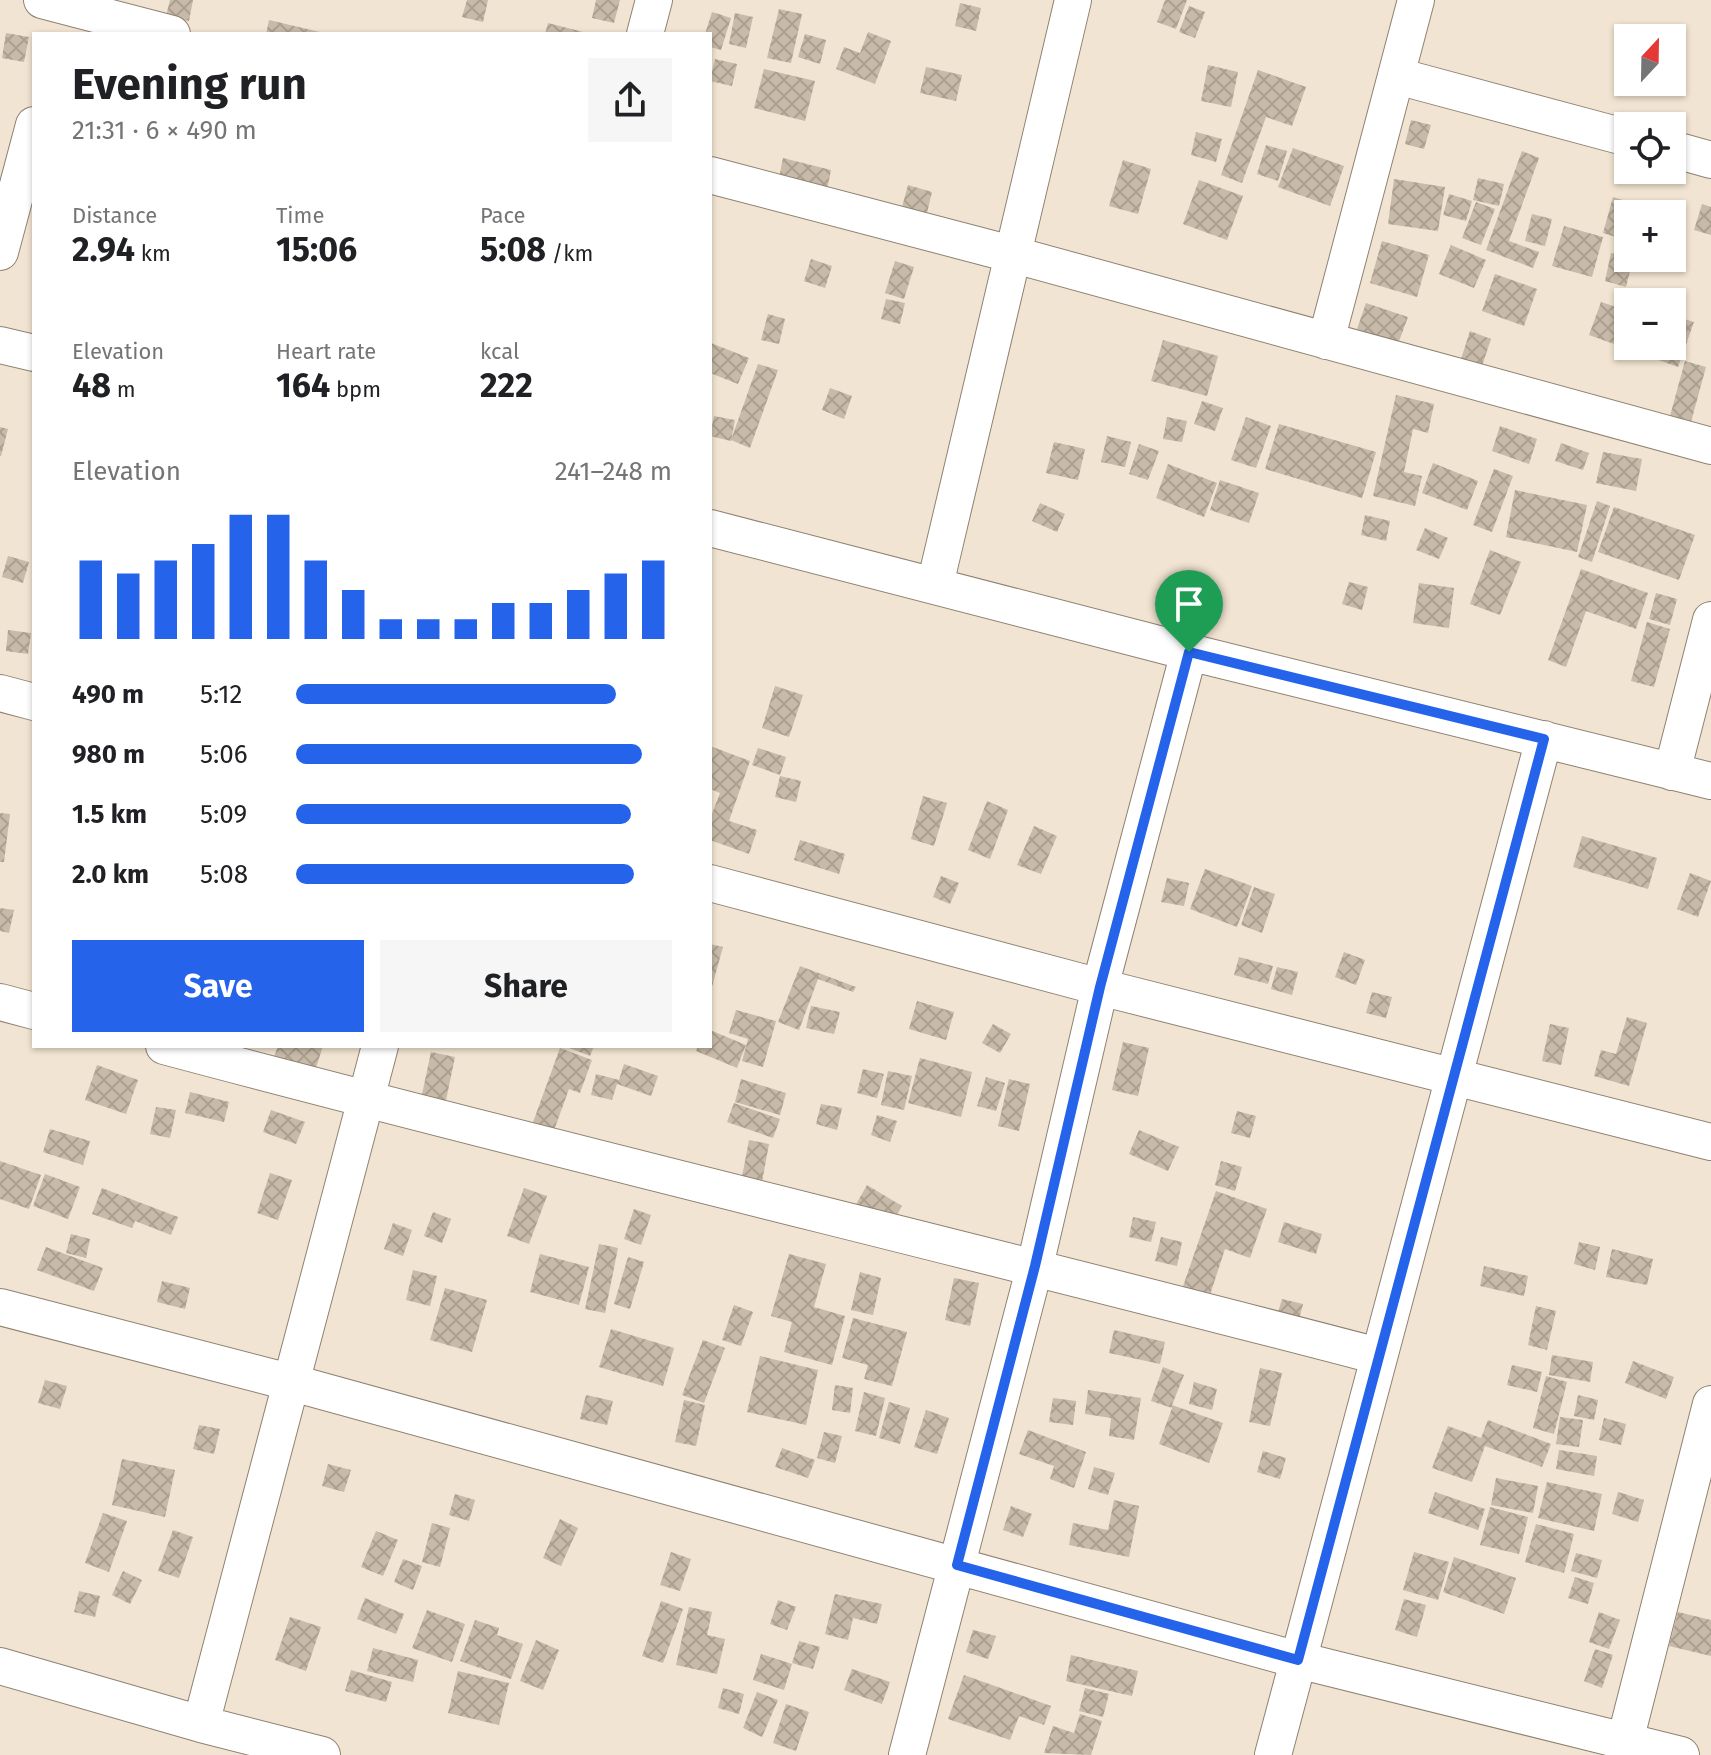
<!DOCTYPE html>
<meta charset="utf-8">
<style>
:root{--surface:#fff;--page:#f6f6f6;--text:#202124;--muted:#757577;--accent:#2563eb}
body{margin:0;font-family:"Fira Sans",sans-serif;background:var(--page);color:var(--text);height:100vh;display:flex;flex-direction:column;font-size:30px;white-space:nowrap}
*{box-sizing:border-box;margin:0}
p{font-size:26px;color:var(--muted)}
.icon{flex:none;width:44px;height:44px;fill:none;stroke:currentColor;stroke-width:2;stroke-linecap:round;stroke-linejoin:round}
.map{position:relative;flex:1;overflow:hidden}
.side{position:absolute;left:32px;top:32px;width:680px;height:1016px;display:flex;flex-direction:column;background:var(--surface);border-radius:0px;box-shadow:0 2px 6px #0004}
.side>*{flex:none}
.needle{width:52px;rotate:22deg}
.tools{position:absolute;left:1614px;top:24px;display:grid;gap:16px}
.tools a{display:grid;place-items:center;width:72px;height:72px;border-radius:0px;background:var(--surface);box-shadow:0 2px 6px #0004;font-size:40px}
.pin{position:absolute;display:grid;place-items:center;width:68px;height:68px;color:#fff;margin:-82px -34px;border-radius:50% 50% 50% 0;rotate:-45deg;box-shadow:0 0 8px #0007}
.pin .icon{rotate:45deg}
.round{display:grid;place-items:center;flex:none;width:84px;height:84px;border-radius:0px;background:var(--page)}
.head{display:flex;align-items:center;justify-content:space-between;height:136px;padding:0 40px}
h1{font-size:44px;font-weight:700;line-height:60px}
.stats{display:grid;grid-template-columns:repeat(3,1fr);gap:12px;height:136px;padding:8px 40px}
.stats div{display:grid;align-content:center}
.stats b{font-size:34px;font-weight:700}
.stats small{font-size:22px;font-weight:400}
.stats p{font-size:22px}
.chart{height:224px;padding:16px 40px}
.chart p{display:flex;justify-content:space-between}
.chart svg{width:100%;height:144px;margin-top:8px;stroke:var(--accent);stroke-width:6}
.action{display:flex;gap:16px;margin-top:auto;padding:16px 40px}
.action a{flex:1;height:92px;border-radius:0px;background:var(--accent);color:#fff;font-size:32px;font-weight:700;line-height:92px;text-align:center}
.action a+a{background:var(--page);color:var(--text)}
ul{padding:0 40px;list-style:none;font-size:26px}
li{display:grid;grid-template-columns:128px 96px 1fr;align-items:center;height:60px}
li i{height:20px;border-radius:10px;background:var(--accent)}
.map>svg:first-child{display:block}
.building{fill:url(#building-cross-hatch)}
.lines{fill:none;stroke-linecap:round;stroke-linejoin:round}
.minor-casing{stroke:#8f8272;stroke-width:38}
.minor{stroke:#fff;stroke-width:36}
.route-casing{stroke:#fff;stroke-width:16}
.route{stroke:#2563eb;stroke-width:10}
</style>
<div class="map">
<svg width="1711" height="1755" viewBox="0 0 1711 1755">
<defs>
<pattern id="building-cross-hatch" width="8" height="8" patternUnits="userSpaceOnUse" patternTransform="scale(2)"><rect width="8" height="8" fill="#c8baa9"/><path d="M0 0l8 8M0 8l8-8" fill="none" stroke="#ab9f90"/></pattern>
</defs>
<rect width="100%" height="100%" fill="#f2e4d2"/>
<!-- building -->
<path class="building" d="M170,0H193L189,21L166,16Z
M467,0H488L483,22L462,17Z
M596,0H620L614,23L592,18Z
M1165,0H1187L1176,29L1157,22Z
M960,3L981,8L976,31L955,26Z
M1189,6L1205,12L1195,38L1179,32Z
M779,9L802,14L791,63L767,58Z
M712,12L731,18L721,50L710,47V34H705Z
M735,13L753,17L746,48L729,44Z
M269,20L324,33V34H266Z
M548,23L587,33V34H545Z
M868,32L891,41L875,84L836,69L844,47L860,53Z
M6,33L29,37L24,62L2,58Z
M805,34L826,40L820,64L798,57Z
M715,59L737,64L732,86L710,81Z
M1208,65L1238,72L1231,107L1201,101Z
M926,67L962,75L956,101L920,93Z
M764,69L815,81L805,121L754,108Z
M1258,70L1306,87L1292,126L1266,117L1242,183L1221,175Z
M1411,120L1431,125L1424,149L1405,144Z
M1196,132L1222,139L1216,162L1191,155Z
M1266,145L1287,151L1278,181L1257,174Z
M1293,148L1344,166L1330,206L1278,187Z
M1522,151L1539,158L1509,241L1539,252L1533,268L1486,250Z
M783,158L831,170L827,190L779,178Z
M1123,160L1151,169L1138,214L1109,206Z
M1478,178L1504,184L1499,206L1473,200Z
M1394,179L1445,187L1438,231L1388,224Z
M1199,180L1243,196L1227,240L1183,224Z
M908,185L932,192L927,213L902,207Z
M1449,194L1472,201L1466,221L1443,215Z
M1613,197L1632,203L1622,239L1603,233Z
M1476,202L1495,209L1481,245L1462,238Z
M1702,204L1711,207V235L1694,230Z
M1532,214L1552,219L1545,246L1525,241Z
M1564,226L1603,237L1592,277L1552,266Z
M1382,241L1429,255L1417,297L1370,283Z
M1451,245L1486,260L1474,288L1439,274Z
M1611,253L1633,259L1626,287L1605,281Z
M811,259L832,266L825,288L804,281Z
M895,261L914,267L904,299L885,293Z
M1495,274L1537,289L1524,326L1482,311Z
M1626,298L1637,302H1628V346H1672V315L1694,322L1678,367L1589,335L1601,302L1622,309Z
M886,299L905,303L900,324L881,319Z
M1366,303L1408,317L1398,344L1357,329Z
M768,314L785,319L779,344L761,340Z
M1470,331L1491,339L1482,366L1461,359Z
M1163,340L1218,356L1207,396L1151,381Z
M711,343L749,358L738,384L710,373Z
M1685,361L1706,367L1691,422L1670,416Z
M758,364L778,370L750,448L731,440Z
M830,388L852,396L844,419L822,410Z
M1396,395L1434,404L1428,433L1413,429L1404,472L1422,476L1415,506L1373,496Z
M1202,401L1223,408L1215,431L1194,424Z
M714,416L735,420L731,441L710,436Z
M1167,417L1187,421L1182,442L1163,439Z
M1246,417L1271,426L1256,468L1231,460Z
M1279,424L1376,452L1362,498L1265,469Z
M1500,426L1537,439L1529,464L1492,451Z
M0,427L8,429L1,456H0Z
M1107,436L1131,442L1125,467L1101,462Z
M1054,442L1085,449L1078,480L1046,473Z
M1561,443L1589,453L1583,470L1555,461Z
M1139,444L1159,451L1148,480L1129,474Z
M1603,452L1642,459L1636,491L1596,483Z
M1433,463L1478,481L1467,510L1422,493Z
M1168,464L1217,483L1204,517L1156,498Z
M1494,469L1513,476L1492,532L1473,525Z
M1220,480L1259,493L1249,523L1210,510Z
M1515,490L1587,505L1577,552L1506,537Z
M1597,501L1610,506L1592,562L1578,557Z
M1040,503L1065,514L1057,532L1032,521Z
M1614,507L1695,535L1679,580L1598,552Z
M1365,515L1390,521L1386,541L1361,535Z
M1425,528L1448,538L1439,559L1416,550Z
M1490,550L1521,562L1500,615L1470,604Z
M8,556L29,562L23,583L2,577Z
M1581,569L1648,593L1636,629L1586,611L1566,667L1548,660Z
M1349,582L1368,587L1362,610L1342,604Z
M1419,583L1454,588L1449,628L1413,623Z
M1656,593L1677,599L1670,625L1649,619Z
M1647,622L1670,629L1654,687L1631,681Z
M8,630L31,633L28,654L6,651Z
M775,686L803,695L789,737L762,728Z
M710,746L750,761L729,821L757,830L749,854L710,840V819L720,793L710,789Z
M758,748L786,757L780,775L752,765Z
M780,776L801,781L796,802L775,797Z
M923,796L947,803L934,846L911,839Z
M987,801L1008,810L990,859L968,850Z
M0,813L10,814L4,862H0Z
M1034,826L1057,836L1041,874L1017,865Z
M1582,836L1657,858L1648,889L1573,867Z
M800,840L845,854L839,874L794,860Z
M1205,869L1252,886L1237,927L1190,909Z
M1690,873L1711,881L1698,917L1677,909Z
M941,876L959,883L950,904L933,897Z
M1167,878L1189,883L1184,906L1161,902Z
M1254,887L1275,894L1262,933L1241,925Z
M0,908L14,910L9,933L0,931Z
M710,944L723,947L711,990H710Z
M1344,952L1365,960L1356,985L1335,977Z
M1239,957L1273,966L1268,984L1234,975Z
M800,966L856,987L853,992L818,979L799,1030L778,1022Z
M1277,967L1298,972L1292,995L1271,989Z
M1372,992L1392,997L1386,1018L1366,1013Z
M917,1001L954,1012L946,1040L909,1029Z
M811,1006L840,1012L834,1034L806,1028Z
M736,1010L776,1021L763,1067L742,1061L748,1039L729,1033Z
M1627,1017L1647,1023L1629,1086L1594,1076L1601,1050L1616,1054Z
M993,1024L1011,1034L1000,1053L982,1043Z
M1550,1024L1569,1028L1561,1065L1542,1061Z
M710,1030L746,1045L737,1068L696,1051L698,1046H710Z
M1123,1042L1149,1048L1138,1096L1112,1090Z
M278,1046H323L315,1071L274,1057Z
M564,1046H594L590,1056Z
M560,1048L592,1060L580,1093L569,1089L553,1133L532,1125Z
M431,1052L455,1057L445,1105L421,1099Z
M920,1058L972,1072L961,1117L908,1103Z
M624,1064L658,1076L651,1096L617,1084L612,1100L591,1095L596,1074L619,1080Z
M97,1065L138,1080L126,1114L85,1100Z
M863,1069L884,1074L877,1098L857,1093Z
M888,1071L912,1076L904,1110L881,1105Z
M986,1077L1005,1083L996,1111L977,1106Z
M741,1079L786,1093L780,1115L735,1102Z
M1009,1079L1030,1084L1019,1131L998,1126Z
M190,1092L229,1102L224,1122L185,1113Z
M734,1103L780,1119L773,1138L727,1122Z
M821,1104L842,1108L837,1130L816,1124Z
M156,1107L176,1110L170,1138L150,1134Z
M271,1110L305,1122L296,1144L263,1132Z
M1237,1111L1256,1116L1250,1138L1231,1133Z
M877,1115L897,1121L890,1142L871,1135Z
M50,1129L90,1141L83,1165L43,1152Z
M1139,1130L1179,1147L1168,1171L1129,1154Z
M749,1140L769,1144L761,1187L741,1182Z
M0,1161L41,1175L29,1209L0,1199Z
M1221,1161L1242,1167L1235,1191L1215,1185Z
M270,1173L292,1180L278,1220L257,1213Z
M45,1174L80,1187L68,1219L33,1206Z
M867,1185L902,1206L889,1228L854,1208Z
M102,1188L178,1217L171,1235L135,1221L132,1228L92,1214Z
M524,1188L547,1196L529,1244L507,1236Z
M1216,1191L1267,1209L1250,1258L1225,1249L1208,1301L1181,1292Z
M634,1209L651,1215L641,1245L624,1239Z
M433,1212L451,1219L442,1243L424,1236Z
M1133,1217L1156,1222L1151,1242L1129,1237Z
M1284,1222L1322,1234L1316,1254L1278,1242Z
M393,1223L412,1230L403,1256L384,1249Z
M71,1234L90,1239L86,1258L66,1253Z
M1161,1237L1182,1242L1177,1266L1155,1261Z
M1579,1242L1600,1247L1595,1270L1574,1264Z
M599,1244L618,1248L605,1313L585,1309Z
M46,1247L103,1268L94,1291L37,1270Z
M1612,1249L1653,1259L1647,1285L1606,1277Z
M540,1254L589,1267L579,1305L530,1292Z
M789,1254L826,1264L814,1307L845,1316L832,1365L784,1352L792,1322L771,1316Z
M628,1257L644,1262L630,1309L614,1304Z
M1484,1266L1528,1276L1524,1296L1480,1286Z
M413,1270L437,1276L430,1306L406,1300Z
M860,1272L881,1278L873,1315L851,1310Z
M954,1278L979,1283L970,1326L945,1320Z
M162,1281L190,1288L185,1309L157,1302Z
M445,1288L487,1300L472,1352L430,1340Z
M1282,1299L1303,1304L1298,1324L1276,1319Z
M734,1305L753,1312L741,1346L722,1340Z
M1536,1306L1556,1311L1547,1350L1528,1345Z
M853,1318L907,1332L892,1386L864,1379L868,1365L842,1358Z
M611,1329L674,1348L663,1386L599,1367Z
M1114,1330L1165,1342L1160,1364L1109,1353Z
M703,1340L725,1348L704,1403L682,1395Z
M1552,1355L1593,1362L1590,1382L1549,1375Z
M760,1356L818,1370L806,1425L747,1412Z
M1633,1361L1674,1377L1666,1399L1625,1383Z
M1512,1365L1542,1372L1537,1392L1507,1385Z
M1163,1367L1184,1375L1172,1405L1223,1423L1209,1463L1159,1444L1172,1408L1151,1401Z
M1260,1368L1282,1373L1270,1426L1249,1422Z
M1546,1376L1567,1382L1554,1434L1533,1428Z
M45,1380L67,1386L60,1409L38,1403Z
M1194,1382L1217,1389L1212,1410L1189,1404Z
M835,1385L853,1388L850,1413L832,1410Z
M1088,1390L1141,1398L1134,1440L1109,1436L1111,1418L1085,1414Z
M864,1392L885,1398L876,1436L855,1431Z
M586,1395L613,1401L607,1425L580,1419Z
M1578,1395L1598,1400L1594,1420L1574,1416Z
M1053,1398L1076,1401L1073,1425L1049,1422Z
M684,1400L705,1405L696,1446L675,1442Z
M889,1402L910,1408L900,1444L879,1438Z
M926,1410L949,1418L937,1454L914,1447Z
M1560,1417L1583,1420L1579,1447L1556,1444Z
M1604,1418L1626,1424L1621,1445L1599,1440Z
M1488,1420L1551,1444L1542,1467L1485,1446L1472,1482L1432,1468L1448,1426L1481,1438Z
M199,1425L220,1429L214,1454L193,1449Z
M1028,1430L1086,1452L1074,1488L1050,1479L1054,1466L1019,1454Z
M824,1432L842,1436L835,1463L817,1458Z
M782,1448L815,1460L808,1478L775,1467Z
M1559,1450L1597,1456L1594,1476L1556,1469Z
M1263,1451L1286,1458L1280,1479L1257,1472Z
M122,1459L175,1470L165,1517L112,1505Z
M328,1464L351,1470L344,1492L322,1486Z
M1094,1467L1115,1473L1108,1495L1088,1489Z
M1496,1478L1538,1486L1533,1513L1491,1505Z
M1547,1482L1602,1494L1594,1531L1538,1518Z
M1435,1492L1485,1509L1478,1530L1428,1513Z
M1618,1492L1644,1500L1638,1522L1612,1514Z
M455,1494L475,1500L469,1521L449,1515Z
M1114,1500L1139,1506L1129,1557L1069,1545L1073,1523L1108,1530Z
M1011,1506L1032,1514L1023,1537L1003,1530Z
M1490,1507L1528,1517L1519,1554L1480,1545Z
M103,1513L127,1521L109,1572L85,1563Z
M560,1519L578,1528L561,1566L543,1558Z
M432,1523L450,1528L440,1567L422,1562Z
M1536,1524L1574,1534L1564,1573L1525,1562Z
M173,1530L193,1537L179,1578L158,1571Z
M376,1531L398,1540L383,1576L361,1567Z
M671,1552L691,1559L680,1591L660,1585Z
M1414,1552L1449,1562L1438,1600L1403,1590Z
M1576,1553L1602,1560L1597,1578L1571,1571Z
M1454,1557L1516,1578L1504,1614L1443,1592Z
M403,1559L422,1566L413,1590L394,1582Z
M123,1571L142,1580L130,1604L112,1595Z
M1575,1577L1594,1583L1588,1604L1568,1598Z
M79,1591L100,1596L95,1617L74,1612Z
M835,1594L882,1604L877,1624L853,1618L848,1640L825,1634Z
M365,1598L404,1614L396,1634L357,1619Z
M1404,1599L1426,1605L1417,1637L1395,1630Z
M778,1600L796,1607L787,1630L770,1624Z
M661,1601L683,1609L663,1663L642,1656Z
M689,1607L712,1612L707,1635L725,1639L717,1674L676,1665Z
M427,1610L465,1624L452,1662L412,1648Z
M1599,1612L1620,1620L1609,1649L1589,1642Z
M1678,1612L1711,1620V1656L1669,1646Z
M290,1617L321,1627L306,1671L275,1660Z
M475,1620L499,1628L497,1635L523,1644L511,1679L460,1661Z
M973,1630L996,1636L988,1659L966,1652Z
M536,1640L559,1650L543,1690L520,1681Z
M799,1641L820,1647L813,1669L792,1663Z
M373,1648L418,1660L413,1682L367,1671Z
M1595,1649L1613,1655L1602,1688L1584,1681Z
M761,1654L792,1664L784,1690L753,1680Z
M1071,1655L1138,1671L1132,1696L1066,1681Z
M852,1669L890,1682L882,1704L844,1690Z
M351,1670L392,1682L386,1702L345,1691Z
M458,1671L509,1683L499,1725L448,1713Z
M964,1675L1051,1706L1044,1725L1019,1716L1010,1740L948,1719Z
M723,1688L744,1694L739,1714L718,1708Z
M1085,1688L1109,1694L1103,1717L1079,1711Z
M757,1692L778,1700L762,1737L743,1728Z
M786,1704L809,1712L796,1751L773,1743Z
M1080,1714L1102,1721L1091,1755L1044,1753L1053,1726L1074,1733Z"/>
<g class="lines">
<!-- minor casing -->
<g class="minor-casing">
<path id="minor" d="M42,0L172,34
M645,34L654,0
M1397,76L1628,138
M1672,149L1711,160
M710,175L1011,254L1711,446
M0,252L34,125
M1326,341L1416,0
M0,345L34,353
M710,528L1189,652L1711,781
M935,585L1073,0
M0,693L34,702
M1672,772L1711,620
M710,883L1100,987L1711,1142
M0,1002L34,1011
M164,1046C567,1154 974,1250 1378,1356
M0,1307L293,1383L1298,1660L1681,1755
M0,1666L201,1724L322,1755
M201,1724L380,1046
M1625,1741L1711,1404
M907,1755L1035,1266L1100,987L1189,652
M1273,1755L1544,739"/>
</g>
<!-- minor -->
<use href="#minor" class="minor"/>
</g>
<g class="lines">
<!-- route casing -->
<g class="route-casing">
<path id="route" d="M1189,652L1544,739L1298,1660L957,1565L1035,1266L1100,987Z"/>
</g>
<!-- route -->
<use href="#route" class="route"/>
</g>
</svg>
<div class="tools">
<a><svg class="needle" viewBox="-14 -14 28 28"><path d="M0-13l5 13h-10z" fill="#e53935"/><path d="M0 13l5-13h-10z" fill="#757577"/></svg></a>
<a><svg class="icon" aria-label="locate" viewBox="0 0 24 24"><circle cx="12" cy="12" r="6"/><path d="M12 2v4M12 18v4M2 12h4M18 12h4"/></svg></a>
<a>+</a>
<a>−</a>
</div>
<div class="pin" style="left:1189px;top:652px;background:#1e9e55"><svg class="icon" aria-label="arrive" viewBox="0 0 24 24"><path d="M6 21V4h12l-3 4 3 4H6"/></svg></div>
<section class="side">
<div class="head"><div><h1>Evening run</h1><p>21:31 · 6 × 490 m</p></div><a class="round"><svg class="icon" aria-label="share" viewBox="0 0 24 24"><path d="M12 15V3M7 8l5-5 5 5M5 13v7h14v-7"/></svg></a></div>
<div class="stats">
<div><p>Distance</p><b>2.94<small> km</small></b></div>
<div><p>Time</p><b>15:06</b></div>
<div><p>Pace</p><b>5:08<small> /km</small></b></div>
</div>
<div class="stats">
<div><p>Elevation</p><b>48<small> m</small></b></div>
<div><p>Heart rate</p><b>164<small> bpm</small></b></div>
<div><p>kcal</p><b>222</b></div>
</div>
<div class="chart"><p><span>Elevation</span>241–248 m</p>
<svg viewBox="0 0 160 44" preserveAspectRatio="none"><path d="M5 44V20M15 44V24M25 44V20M35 44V15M45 44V6M55 44V6M65 44V20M75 44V29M85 44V38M95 44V38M105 44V38M115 44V33M125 44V33M135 44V29M145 44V24M155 44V20"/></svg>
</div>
<ul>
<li><b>490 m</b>5:12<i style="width:85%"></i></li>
<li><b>980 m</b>5:06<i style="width:92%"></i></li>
<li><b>1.5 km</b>5:09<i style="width:89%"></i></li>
<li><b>2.0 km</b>5:08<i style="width:90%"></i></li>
</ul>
<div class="action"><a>Save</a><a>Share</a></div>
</section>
</div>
